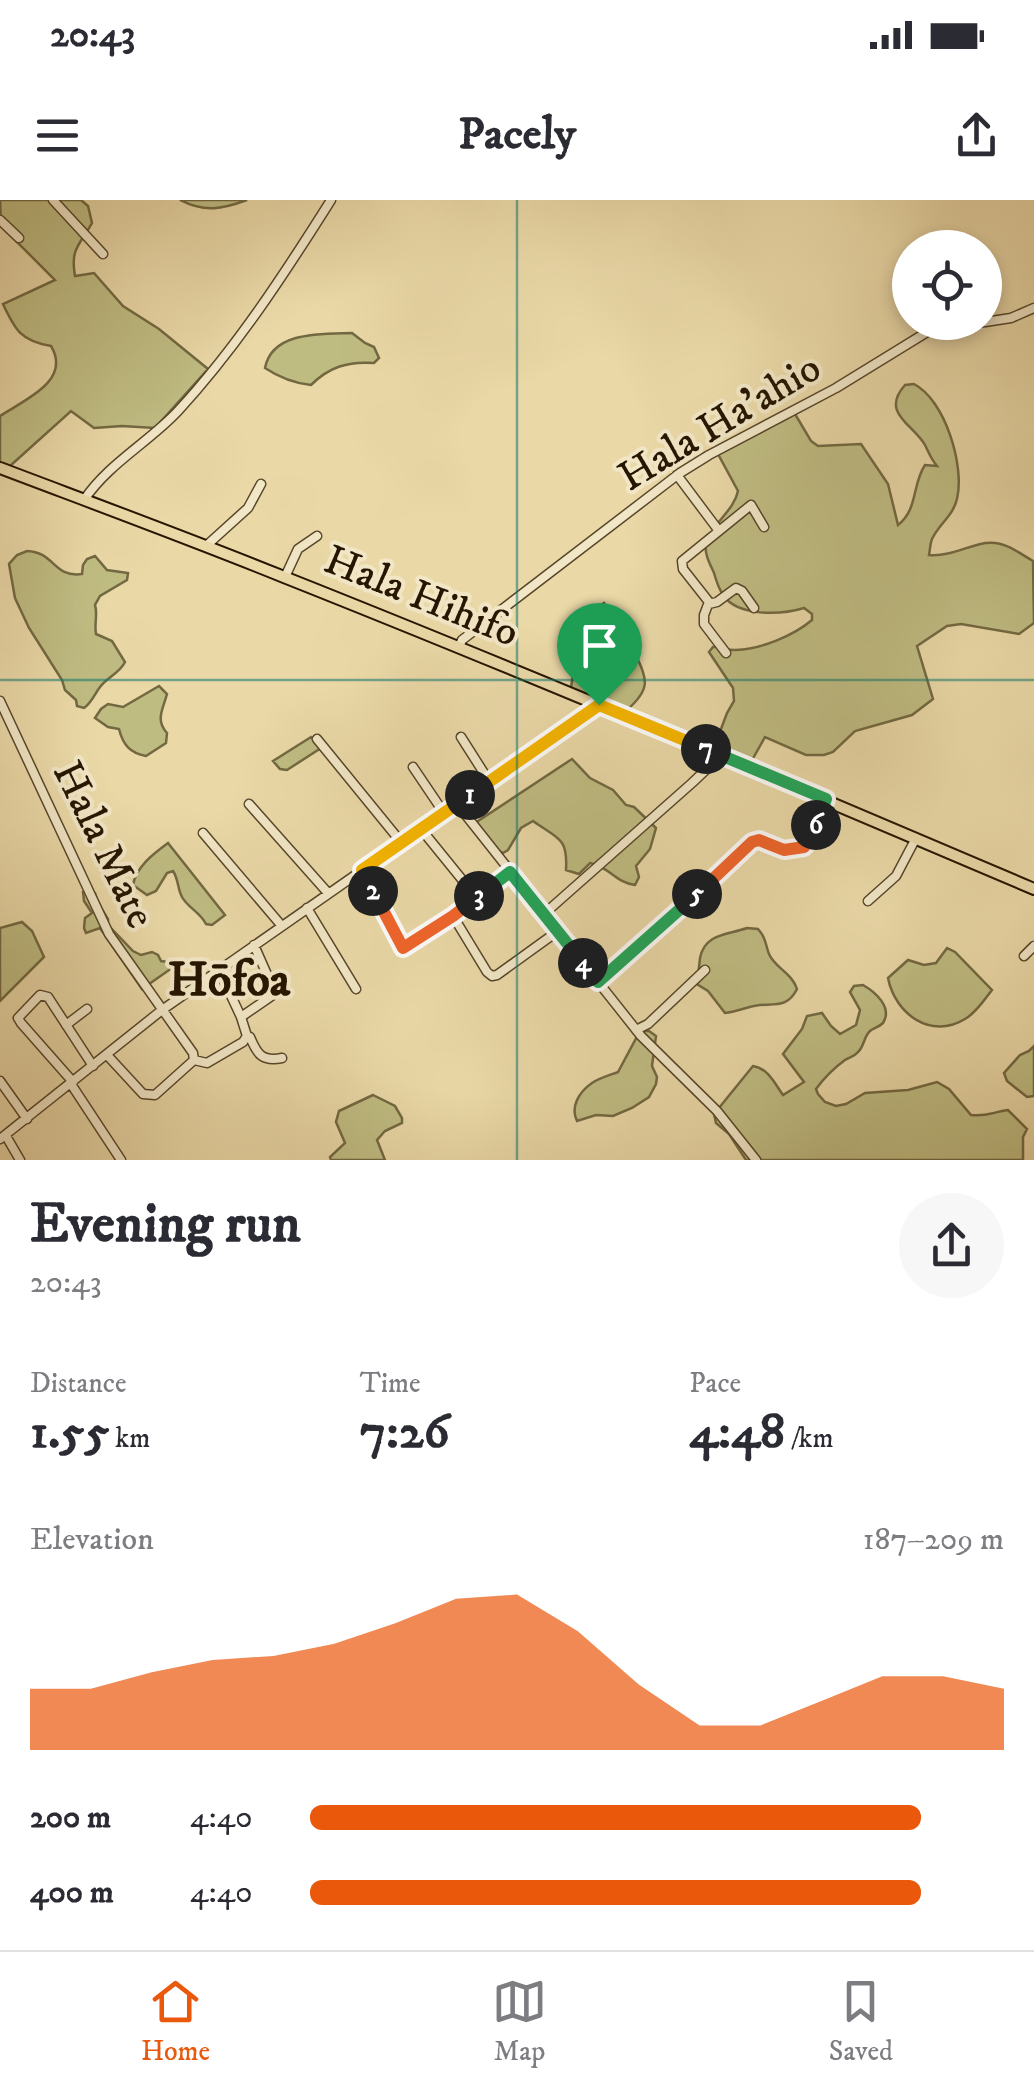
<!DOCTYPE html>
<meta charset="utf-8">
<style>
:root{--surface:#fff;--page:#f7f7f7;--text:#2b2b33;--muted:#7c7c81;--line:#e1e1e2;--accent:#ea580c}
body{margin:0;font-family:"IM FELL DW Pica",serif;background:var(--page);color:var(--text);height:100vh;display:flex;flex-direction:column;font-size:38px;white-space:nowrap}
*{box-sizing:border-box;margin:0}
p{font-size:32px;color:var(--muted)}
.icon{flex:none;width:55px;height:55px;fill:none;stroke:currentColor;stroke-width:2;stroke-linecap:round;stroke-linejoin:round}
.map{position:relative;height:960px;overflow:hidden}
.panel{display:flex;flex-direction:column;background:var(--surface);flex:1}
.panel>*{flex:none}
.tools{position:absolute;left:892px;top:30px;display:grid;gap:20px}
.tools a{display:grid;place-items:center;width:110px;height:110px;border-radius:50%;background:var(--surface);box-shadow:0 5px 15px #0003;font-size:50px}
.pin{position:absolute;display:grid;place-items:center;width:85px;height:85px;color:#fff;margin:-102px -42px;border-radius:50% 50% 50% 0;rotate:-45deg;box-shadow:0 0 10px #0007}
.pin .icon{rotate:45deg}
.km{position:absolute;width:50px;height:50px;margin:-25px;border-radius:50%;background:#222;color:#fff;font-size:28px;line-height:50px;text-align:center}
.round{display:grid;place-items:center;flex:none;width:105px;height:105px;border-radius:52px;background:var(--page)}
.head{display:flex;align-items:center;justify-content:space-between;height:170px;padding:0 30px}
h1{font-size:55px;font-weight:700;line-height:75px}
.figures{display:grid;grid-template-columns:repeat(3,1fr);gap:15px;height:170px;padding:10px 30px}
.figures div{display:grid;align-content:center}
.figures b{font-size:50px;font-weight:700}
.figures small{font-size:28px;font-weight:400}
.figures p{font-size:28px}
.chart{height:280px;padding:20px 30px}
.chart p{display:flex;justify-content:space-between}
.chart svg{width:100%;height:180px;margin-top:10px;fill:var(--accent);opacity:.7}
ul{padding:0 30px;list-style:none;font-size:32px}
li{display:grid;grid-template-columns:160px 120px 1fr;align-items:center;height:75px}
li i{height:25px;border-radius:12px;background:var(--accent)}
.status{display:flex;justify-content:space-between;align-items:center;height:70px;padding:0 50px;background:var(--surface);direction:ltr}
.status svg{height:28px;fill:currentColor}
header{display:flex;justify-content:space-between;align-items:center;height:130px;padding:0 30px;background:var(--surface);font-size:45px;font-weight:700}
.menu{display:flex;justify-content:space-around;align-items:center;height:140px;border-top:2px solid var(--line);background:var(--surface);font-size:28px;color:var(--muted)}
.menu a{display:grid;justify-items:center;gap:5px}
.menu .on{color:var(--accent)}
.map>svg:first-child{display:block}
.green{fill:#bfbc82;stroke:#726841;stroke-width:2.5}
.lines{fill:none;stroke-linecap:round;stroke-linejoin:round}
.minor-casing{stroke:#57462a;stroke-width:11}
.major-casing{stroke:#261500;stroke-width:14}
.minor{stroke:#f1e6c6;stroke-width:8}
.major{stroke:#ead8a7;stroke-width:10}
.split-1-casing{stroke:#fff;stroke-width:20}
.split-2-casing{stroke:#fff;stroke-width:20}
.split-3-casing{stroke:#fff;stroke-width:20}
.split-4-casing{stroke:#fff;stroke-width:20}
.split-5-casing{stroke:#fff;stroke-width:20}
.split-6-casing{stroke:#fff;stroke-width:20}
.split-7-casing{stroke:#fff;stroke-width:20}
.split-8-casing{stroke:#fff;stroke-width:20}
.split-1{stroke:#f5b400;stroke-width:12}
.split-2{stroke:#f5b400;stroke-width:12}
.split-3{stroke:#f0652b;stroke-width:12}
.split-4{stroke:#22a559;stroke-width:12}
.split-5{stroke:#22a559;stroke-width:12}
.split-6{stroke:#f0652b;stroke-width:12}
.split-7{stroke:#22a559;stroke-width:12}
.split-8{stroke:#f5b400;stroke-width:12}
.grid{fill:none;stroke:#0f766e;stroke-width:2.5;stroke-opacity:0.55}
.labels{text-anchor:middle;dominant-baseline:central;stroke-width:8;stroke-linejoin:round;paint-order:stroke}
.street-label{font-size:42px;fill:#261500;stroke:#f1e6c6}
.quarter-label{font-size:48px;font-weight:bold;fill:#261500;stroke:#f1e6c6}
</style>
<div class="status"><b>20:43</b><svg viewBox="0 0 49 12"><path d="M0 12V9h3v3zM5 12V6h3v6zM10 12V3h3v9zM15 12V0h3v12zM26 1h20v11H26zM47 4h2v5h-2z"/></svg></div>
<header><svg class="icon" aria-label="menu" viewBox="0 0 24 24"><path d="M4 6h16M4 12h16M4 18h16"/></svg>Pacely<svg class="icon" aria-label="share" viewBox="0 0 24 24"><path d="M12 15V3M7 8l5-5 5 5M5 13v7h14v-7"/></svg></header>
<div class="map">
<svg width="1034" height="960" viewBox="0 0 1034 960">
<rect width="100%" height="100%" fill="#ead8a7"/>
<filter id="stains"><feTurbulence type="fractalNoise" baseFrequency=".002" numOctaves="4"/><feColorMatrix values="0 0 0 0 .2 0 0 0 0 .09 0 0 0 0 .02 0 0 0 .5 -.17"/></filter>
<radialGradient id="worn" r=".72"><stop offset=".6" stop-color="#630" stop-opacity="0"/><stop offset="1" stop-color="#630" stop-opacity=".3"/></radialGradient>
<!-- green -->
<path class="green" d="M0,0H81L88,6L92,23C80,45 70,48 75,76L94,73L123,106L159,129L208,169L155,228L122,226L94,228L71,211L10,266L0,262V216C24,200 72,181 51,146C21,141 15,130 3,104L55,80L1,26Z
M180,0H247C222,9 205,13 180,0Z
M352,133L365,143L374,147L379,158L374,163C348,161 329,167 311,185C293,183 280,178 265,168C272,131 322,134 352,133Z
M914,184C945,200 965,266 957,299C953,316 939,324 932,339C930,344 930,350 929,355C955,357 973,341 995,343C1008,344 1021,354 1033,361L1034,423L1019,434L961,424L947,426L917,446L933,499L912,515L855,531L833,552L824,555H806L765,537L751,562L710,545L718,537L727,513L734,501L733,488L709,452L713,447C722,446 727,451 736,450C761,449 793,436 812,420V414L804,408C781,415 738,417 723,395C719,389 716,380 714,373C710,364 704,353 706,344C712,323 734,311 738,291L718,254L795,214L811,241L818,246L861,244L888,284L898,325C918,310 912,284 925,265L937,266C931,259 929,253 925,245C913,224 880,213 905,185Z
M27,351C55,352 53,378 82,374L83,365L87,359L95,356L107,370L128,373L127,380L100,396L95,405C98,414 94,424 96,434L112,441L125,462C119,474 108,476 100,487C94,495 92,502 84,508L77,506L76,500L65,490L62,480L29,428L15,398L9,364L17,355Z
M604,403C615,419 604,433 612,451L621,454L635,453C648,481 651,489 626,511L571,488L573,474L577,464L579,432L598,407Z
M159,486L167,494C163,509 155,520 167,533L166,543L146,556C130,553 123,545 119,529L108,527L95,518L101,509L108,504L123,507Z
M311,537L321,548L287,570L280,569L273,561Z
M572,559L590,578L613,590L626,605L634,607L656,628L650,649L636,666L639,677L635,685C614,682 610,667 590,663L579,674L566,670C568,637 558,639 533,621L521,628L508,650L503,653C489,649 488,632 475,623Z
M168,643L225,715L212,725L206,724C200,712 188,708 182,697C177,688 179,680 173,671L167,673L156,691L147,695L133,685C136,667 153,654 168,643Z
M88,689L95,693L98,703L108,719V725L133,751L141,755L152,752L158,755L161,761L168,762L172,768L142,789L100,728L86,733L84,728L85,718L92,713L84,701L83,692Z
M22,722L32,731L44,757L0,801V728Z
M747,728L758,729C766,738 765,743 769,754C775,768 792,773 797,789C788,807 777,804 760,805C748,806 737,812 725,813L708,791L695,783C699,774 699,767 700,758C705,733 728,735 747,728Z
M947,748L955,752L992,790C984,800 976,813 965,819C931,840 895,814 888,778L908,760L924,765L936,763Z
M863,785C875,792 893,807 883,823C879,827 874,828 870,831C864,836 864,847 858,852C854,857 850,857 845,860C834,868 824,878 816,889L818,894L825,902L836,906L846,904L865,893L908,890L937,882L949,889L971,915C986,917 993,912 1008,910L1027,929L1023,937V960H746L729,934L716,923L714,914L753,866C768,868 775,884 783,895L804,882L783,854L802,829L807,816L822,813L831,826L840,834L856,825L860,810L850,792L854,786Z
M640,831H649L656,836L652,866L657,877L656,884L649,897L632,908L613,916L596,915L577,921C570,907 579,892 592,883C599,878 610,875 618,872Z
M1034,846V896L1027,897L1007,881L1004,873L1020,855L1029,851Z
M373,895L395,906L402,918V923L385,931L377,940L385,960H331L330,957L345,943L336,922L339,911Z"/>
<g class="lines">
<!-- minor casing -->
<g class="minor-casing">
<path id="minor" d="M53,0L103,54
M0,20L19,38
M985,122L1011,118L1034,108
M677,275L719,331
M84,300C108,264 149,242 178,211C237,147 285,73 331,0
M206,346L248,308L261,284
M285,377L298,349L317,336
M709,404L717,402L736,388L742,391L754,408
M459,447L462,440L680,273L709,255L836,188L932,129L984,122
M726,453L704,424V415L709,402L683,369L682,361L751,305L764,327
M0,501L109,734L193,853L194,860
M461,537L489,581
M317,539L401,642
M413,567L444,613
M249,604L328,693
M457,604L641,836L717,911L756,960
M421,629L477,698
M203,633L281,725
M362,670L403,748L453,716
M510,672L453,716L487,772L492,776L497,775L558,731
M868,701L896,676L916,638
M307,708L356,789
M544,714L692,583L712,564L717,554
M1024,756L1034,746
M219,770L241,817L247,836L250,837C257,854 262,862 282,858
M598,782L752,642C774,637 780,663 808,642L826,599
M241,817L273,795V788L254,745
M66,825L87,809
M636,830L648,824L705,770
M107,855L143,894L155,895L194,860
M194,860L207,863L243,842L247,836
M0,881L27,919
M73,882L21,823L18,818L40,795L48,797L93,866
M71,884L121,960
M6,936L20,960
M0,939L162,810L599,505"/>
</g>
<!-- major casing -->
<g class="major-casing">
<path id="major" d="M0,268C95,304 190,339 284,377C536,477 785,583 1034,689"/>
</g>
<!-- minor -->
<use href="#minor" class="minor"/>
<!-- major -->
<use href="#major" class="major"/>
</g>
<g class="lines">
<!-- split-1 casing -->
<g class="split-1-casing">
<path id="split-1" d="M470,595L599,505"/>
</g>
<!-- split-2 casing -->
<g class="split-2-casing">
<path id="split-2" d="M373,691L362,670L470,595"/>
</g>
<!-- split-3 casing -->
<g class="split-3-casing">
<path id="split-3" d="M373,691L403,748L453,716L479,696"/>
</g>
<!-- split-4 casing -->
<g class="split-4-casing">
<path id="split-4" d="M479,696L510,672L583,763"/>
</g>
<!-- split-5 casing -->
<g class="split-5-casing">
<path id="split-5" d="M583,763L598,782L697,694"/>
</g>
<!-- split-6 casing -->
<g class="split-6-casing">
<path id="split-6" d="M697,694L752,642L759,640L784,650L804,647L808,642L816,625"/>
</g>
<!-- split-7 casing -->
<g class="split-7-casing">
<path id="split-7" d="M706,549L826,599L816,625"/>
</g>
<!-- split-8 casing -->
<g class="split-8-casing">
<path id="split-8" d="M599,505L706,549"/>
</g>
<!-- split-1 -->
<use href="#split-1" class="split-1"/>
<!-- split-2 -->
<use href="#split-2" class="split-2"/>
<!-- split-3 -->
<use href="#split-3" class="split-3"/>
<!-- split-4 -->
<use href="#split-4" class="split-4"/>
<!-- split-5 -->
<use href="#split-5" class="split-5"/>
<!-- split-6 -->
<use href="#split-6" class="split-6"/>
<!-- split-7 -->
<use href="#split-7" class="split-7"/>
<!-- split-8 -->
<use href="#split-8" class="split-8"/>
</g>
<!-- grid -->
<path class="grid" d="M517,0V960M0,480H1034"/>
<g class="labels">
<!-- street labels -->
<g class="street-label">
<text transform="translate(720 223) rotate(-31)">Hala Ha'ahio</text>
<text transform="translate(421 397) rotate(22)">Hala Hihifo</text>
<text transform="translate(103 645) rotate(64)">Hala Mate</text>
</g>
<!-- quarter labels -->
<g class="quarter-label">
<text x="229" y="781">Hōfoa</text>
</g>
</g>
<rect width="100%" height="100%" filter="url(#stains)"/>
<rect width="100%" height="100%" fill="url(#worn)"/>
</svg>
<div class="tools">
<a><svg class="icon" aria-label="locate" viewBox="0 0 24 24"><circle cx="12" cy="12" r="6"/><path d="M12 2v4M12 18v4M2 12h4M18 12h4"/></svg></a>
</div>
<div class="pin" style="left:599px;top:505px;background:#1e9e55"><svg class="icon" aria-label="arrive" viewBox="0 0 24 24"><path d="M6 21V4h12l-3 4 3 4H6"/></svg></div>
<b class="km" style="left:470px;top:595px">1</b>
<b class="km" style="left:373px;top:691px">2</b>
<b class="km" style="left:479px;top:696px">3</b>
<b class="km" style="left:583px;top:763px">4</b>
<b class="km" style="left:697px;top:694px">5</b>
<b class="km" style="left:816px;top:625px">6</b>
<b class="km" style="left:706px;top:549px">7</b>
</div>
<section class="panel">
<div class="head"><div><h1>Evening run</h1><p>20:43</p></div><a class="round"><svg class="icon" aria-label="share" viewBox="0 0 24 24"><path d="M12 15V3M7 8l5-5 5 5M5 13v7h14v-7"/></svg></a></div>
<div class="figures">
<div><p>Distance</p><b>1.55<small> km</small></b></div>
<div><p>Time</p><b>7:26</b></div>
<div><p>Pace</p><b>4:48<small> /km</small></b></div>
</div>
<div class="chart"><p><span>Elevation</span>187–209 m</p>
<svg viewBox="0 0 160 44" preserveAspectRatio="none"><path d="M0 44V29L10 29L20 25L30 22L40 21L50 18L60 13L70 7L80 6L90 15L100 28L110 38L120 38L130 32L140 26L150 26L160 29V44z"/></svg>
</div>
<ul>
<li><b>200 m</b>4:40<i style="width:88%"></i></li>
<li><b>400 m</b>4:40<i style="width:88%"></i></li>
</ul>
</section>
<nav class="menu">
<a class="on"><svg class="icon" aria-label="home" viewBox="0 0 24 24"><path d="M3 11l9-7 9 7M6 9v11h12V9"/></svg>Home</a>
<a><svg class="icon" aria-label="map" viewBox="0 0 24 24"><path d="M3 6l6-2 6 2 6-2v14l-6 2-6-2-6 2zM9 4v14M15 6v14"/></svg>Map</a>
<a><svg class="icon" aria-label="saved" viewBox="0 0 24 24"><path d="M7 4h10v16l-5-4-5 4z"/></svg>Saved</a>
</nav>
